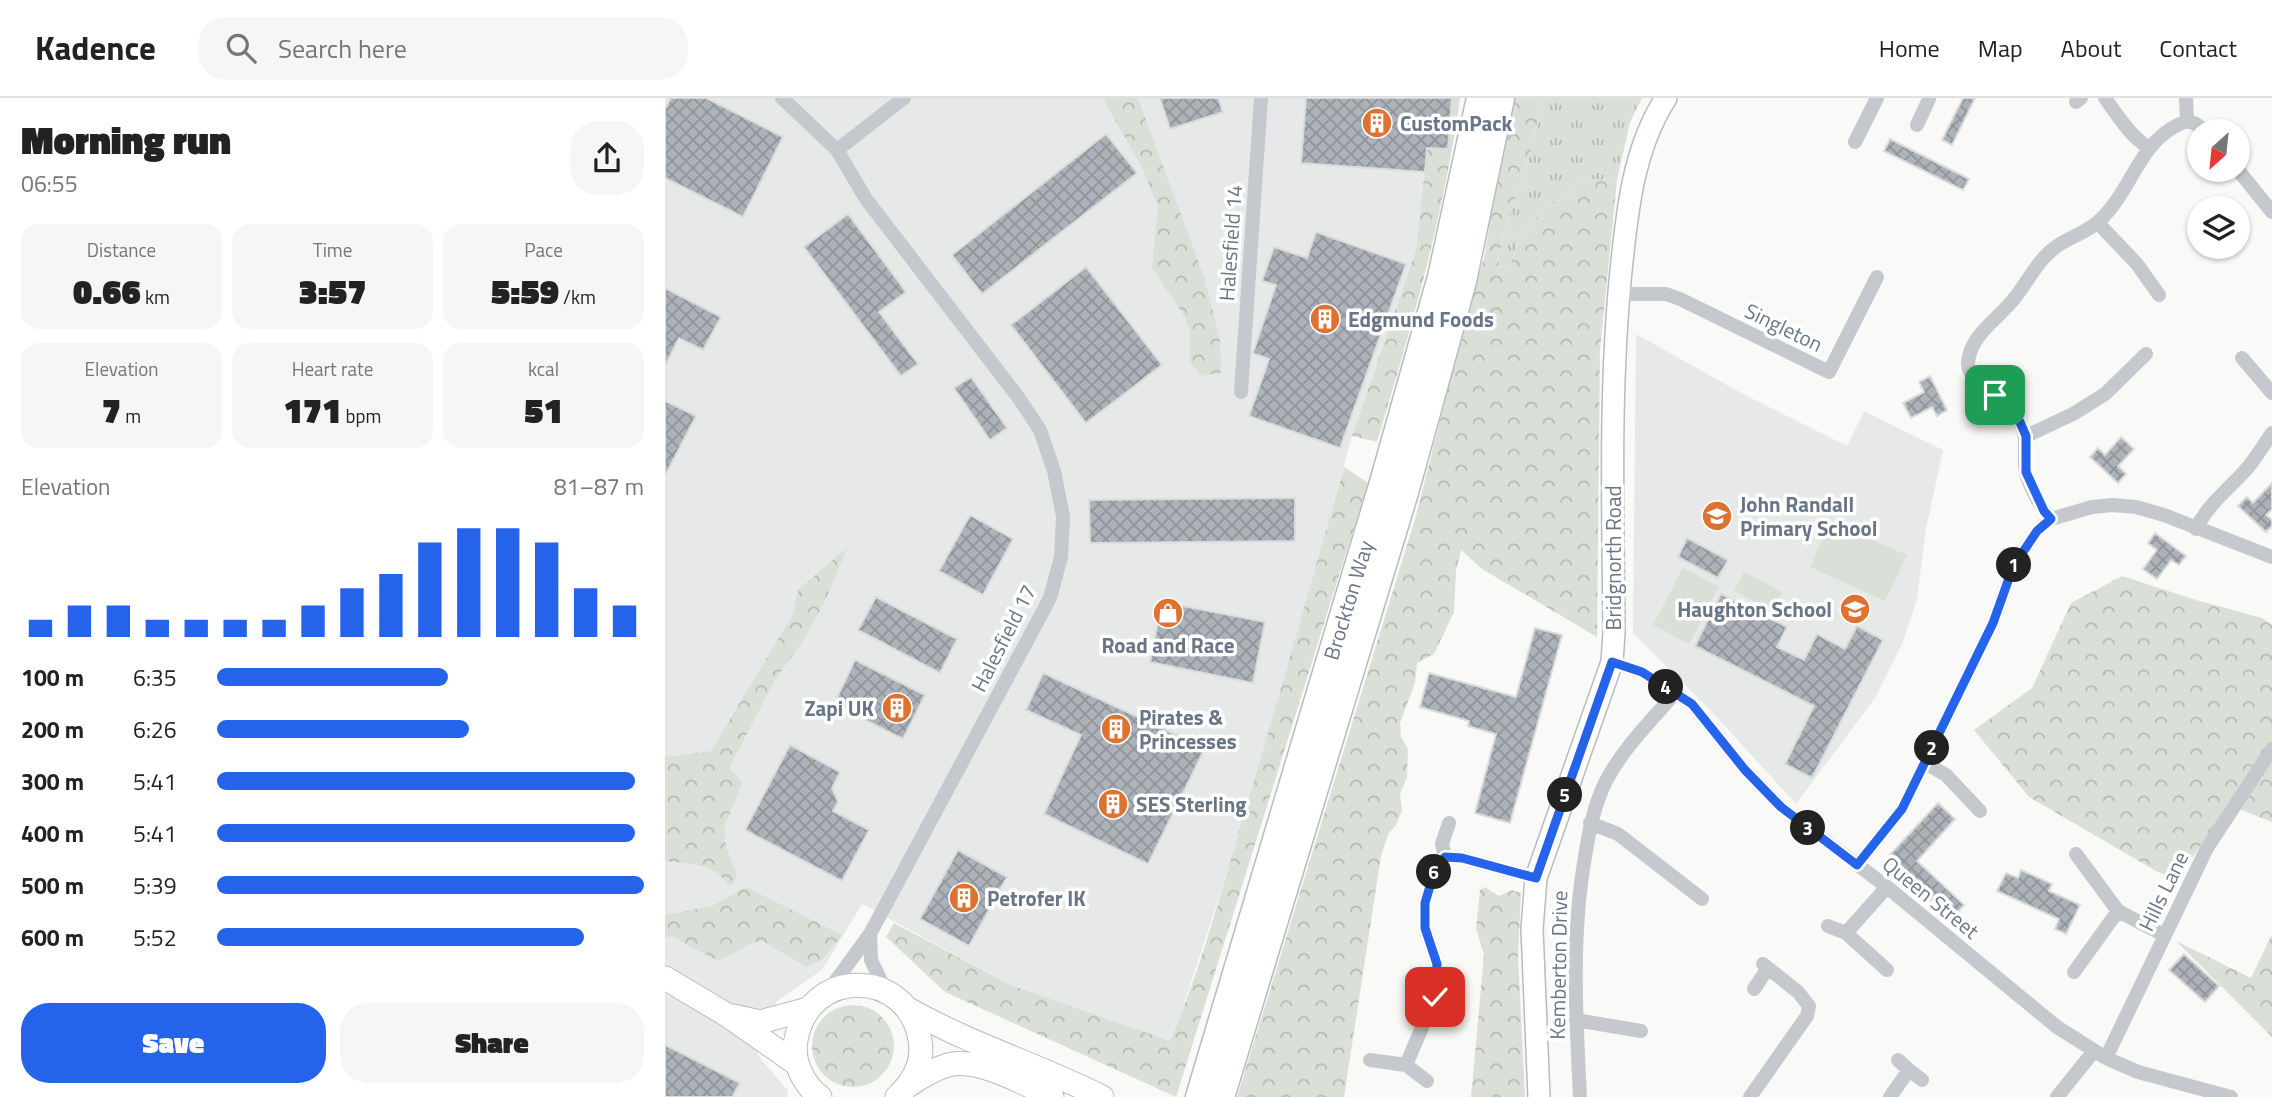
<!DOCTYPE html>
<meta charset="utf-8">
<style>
:root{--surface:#fff;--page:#f6f6f6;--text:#222;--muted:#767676;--line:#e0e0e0;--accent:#2563eb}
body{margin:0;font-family:"Titillium Web",sans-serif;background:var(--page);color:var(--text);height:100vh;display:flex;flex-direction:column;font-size:26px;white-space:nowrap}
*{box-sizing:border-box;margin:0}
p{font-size:23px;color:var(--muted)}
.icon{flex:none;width:38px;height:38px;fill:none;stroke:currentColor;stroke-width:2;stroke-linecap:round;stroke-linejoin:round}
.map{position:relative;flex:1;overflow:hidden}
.sheet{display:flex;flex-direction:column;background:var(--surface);width:665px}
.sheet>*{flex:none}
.needle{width:46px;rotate:207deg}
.controls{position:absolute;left:1522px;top:21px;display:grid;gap:14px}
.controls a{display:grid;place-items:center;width:63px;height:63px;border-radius:50%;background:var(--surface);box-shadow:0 2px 5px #0004;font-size:35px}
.pin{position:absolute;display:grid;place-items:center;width:60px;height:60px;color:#fff;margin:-30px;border-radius:14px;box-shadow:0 4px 10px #0006}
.km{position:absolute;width:35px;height:35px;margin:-18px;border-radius:50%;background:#222;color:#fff;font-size:19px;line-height:35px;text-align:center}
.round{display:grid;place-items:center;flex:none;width:74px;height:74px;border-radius:28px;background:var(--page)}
.overview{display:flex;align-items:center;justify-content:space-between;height:119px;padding:0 21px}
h1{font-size:38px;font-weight:800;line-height:52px}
.stats{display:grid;grid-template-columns:repeat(3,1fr);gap:10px;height:119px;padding:7px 21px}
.stats div{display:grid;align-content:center;border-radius:18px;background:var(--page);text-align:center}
.stats b{font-size:35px;font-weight:800}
.stats small{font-size:19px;font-weight:400}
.stats p{font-size:19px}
.chart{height:196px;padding:14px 21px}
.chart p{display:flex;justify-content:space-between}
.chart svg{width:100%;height:126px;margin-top:7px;stroke:var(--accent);stroke-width:6}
.primary-button{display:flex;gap:14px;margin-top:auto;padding:14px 21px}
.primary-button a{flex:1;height:80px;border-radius:28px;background:var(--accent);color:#fff;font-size:28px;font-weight:800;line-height:80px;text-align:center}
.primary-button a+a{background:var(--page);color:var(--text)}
ul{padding:0 21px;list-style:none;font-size:23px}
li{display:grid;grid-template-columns:112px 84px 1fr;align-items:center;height:52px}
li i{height:18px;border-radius:9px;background:var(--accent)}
header{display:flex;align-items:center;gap:42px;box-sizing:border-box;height:98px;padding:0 35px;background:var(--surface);border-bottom:2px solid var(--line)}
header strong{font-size:33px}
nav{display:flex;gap:38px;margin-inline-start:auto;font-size:24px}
.search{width:490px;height:63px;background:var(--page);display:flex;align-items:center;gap:18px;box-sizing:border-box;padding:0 24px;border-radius:28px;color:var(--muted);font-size:26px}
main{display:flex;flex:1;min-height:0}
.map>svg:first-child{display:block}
.built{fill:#e7e8e8}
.grass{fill:url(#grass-tufts)}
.forest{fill:url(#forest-crowns)}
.garden{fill:#dae0d8}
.building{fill:url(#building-cross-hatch);stroke:#dbdbd9;stroke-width:2}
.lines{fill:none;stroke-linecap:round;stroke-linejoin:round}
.secondary-casing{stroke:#b7bbc1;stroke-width:24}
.primary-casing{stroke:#b8bcc0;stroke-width:25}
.highway-casing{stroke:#b8bbbe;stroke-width:29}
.street{stroke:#c5c8cc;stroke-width:14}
.secondary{stroke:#fff;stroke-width:21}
.primary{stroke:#fff;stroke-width:23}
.highway{stroke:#fff;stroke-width:26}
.route-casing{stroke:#fff;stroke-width:14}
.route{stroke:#2563eb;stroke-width:9}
.labels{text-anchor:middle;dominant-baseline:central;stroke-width:7;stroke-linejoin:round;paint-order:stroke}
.poi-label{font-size:21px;font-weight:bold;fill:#697687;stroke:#fff;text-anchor:start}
.street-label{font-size:21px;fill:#697687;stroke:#fff}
</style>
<header>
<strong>Kadence</strong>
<div class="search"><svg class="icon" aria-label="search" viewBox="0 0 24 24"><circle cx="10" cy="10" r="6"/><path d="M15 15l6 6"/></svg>Search here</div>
<nav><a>Home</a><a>Map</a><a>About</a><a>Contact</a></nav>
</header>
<main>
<section class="sheet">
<div class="overview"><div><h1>Morning run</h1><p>06:55</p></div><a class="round"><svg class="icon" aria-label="share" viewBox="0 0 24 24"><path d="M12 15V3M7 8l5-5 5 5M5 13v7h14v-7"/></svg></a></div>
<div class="stats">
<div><p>Distance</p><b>0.66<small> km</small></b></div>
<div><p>Time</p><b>3:57</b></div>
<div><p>Pace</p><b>5:59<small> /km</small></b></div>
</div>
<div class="stats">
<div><p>Elevation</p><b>7<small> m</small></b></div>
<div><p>Heart rate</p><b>171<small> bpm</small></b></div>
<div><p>kcal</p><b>51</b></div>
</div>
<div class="chart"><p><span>Elevation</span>81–87 m</p>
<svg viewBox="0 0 160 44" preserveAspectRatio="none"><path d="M5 44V38M15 44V33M25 44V33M35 44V38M45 44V38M55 44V38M65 44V38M75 44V33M85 44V27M95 44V22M105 44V11M115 44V6M125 44V6M135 44V11M145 44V27M155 44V33"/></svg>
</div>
<ul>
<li><b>100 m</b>6:35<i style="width:54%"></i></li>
<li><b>200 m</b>6:26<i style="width:59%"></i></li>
<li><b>300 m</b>5:41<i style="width:98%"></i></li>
<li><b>400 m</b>5:41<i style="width:98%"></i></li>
<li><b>500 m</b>5:39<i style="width:100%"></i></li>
<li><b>600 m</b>5:52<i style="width:86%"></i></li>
</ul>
<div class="primary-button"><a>Save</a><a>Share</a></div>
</section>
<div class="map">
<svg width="1607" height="999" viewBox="0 0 1607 999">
<defs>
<pattern id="grass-tufts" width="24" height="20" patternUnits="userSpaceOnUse" patternTransform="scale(1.75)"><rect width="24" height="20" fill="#dae0d8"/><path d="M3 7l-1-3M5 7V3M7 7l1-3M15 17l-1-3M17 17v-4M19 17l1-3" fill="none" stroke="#b5bab5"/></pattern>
<pattern id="forest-crowns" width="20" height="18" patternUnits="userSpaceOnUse" patternTransform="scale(1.75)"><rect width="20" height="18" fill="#dae0d8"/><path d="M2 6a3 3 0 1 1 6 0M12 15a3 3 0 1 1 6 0" fill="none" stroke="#b5bab5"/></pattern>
<pattern id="building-cross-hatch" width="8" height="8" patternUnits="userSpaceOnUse" patternTransform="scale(1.75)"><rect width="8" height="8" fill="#acb2b9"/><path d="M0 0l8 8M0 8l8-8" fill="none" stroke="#90959c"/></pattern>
</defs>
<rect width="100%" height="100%" fill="#f9f9f7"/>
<!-- built -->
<path class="built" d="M0,0H787L783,51L762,50L751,152L687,338L623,569L556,793L515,918L505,943L346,887L197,806L157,872L112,903L92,956L123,993L122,999H0Z
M971,236L1076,295L1182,348L1199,313L1278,352L1261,431L1252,501L1237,546L1210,600L1131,706L1047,614L968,535Z"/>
<!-- grass -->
<path class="grass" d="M879,0H977L965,24L952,82L914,81L901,100L884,105L856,137L844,170L831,168L844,117L860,76Z"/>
<!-- forest -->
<path class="forest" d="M439,0H473L539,179L555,241L556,275L534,278V274L525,265V233L518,216L487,170L493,109L477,69L442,8Z
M787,0H795C779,117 746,231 712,344L687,338L751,152L762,50L783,51Z
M847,0H879L860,76L844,117L831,168L844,170L856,137L884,105L901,100L914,81L952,82L935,252L932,539L817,471L796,452L791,473L789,514L769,556L752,565L750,585L735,625L736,639L743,651L742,679L735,696L737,713L731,727L723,736L716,758L679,999H572L751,418L801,219L819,160Z
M679,369L703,385L511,999L280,894L221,839L229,825L346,887L505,943C535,873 555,798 576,726C612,607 645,488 679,369Z
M183,449L160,503L137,545L111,580L64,670L78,684L59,729L61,748L72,778L68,786L63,787C50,765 24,766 0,763V659L46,653L128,516L133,492Z
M1457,478L1531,502L1597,520L1607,527V724L1563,707L1512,782L1491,773L1364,699L1309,632L1367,590L1406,505Z
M81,789L177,837L157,862L142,869L97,843L89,844L53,863L6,838L0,840V817L47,808Z
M820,789L834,798L847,792L856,795L853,858L860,999H806L819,857L811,830L815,792Z
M1607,836V939L1511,843L1586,880Z
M147 948a41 41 0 1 1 82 0a41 41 0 1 1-82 0Z"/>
<!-- garden -->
<path class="garden" d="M1165,424L1242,457L1220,503L1145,469Z
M1018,470L1054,489L1024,546L988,527Z
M1079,474L1117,494L1107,512L1069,493Z"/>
<!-- building -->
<path class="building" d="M6,0H41L118,39L78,119L0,80V11Z
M495,0H553L558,14L505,31Z
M641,0H787L783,51L762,50L760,74L636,65Z
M1298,0H1310L1287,47L1277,42Z
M441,36L472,75L317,196L287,157Z
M1225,41L1304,81L1298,92L1219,53Z
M183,116L241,194L214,214L253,266L236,278L139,149Z
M651,134L741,166L675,350L584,318L604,261L588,255L611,187L597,183L609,149L642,160Z
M421,169L497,267L421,325L346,227Z
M0,190L56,219L38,252L14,240L0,268Z
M1265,278L1282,312L1272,318L1267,309L1246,320L1238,305L1259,294L1254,284Z
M306,279L342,330L325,342L289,290Z
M0,303L31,318L0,378Z
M1456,339L1469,351L1453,368L1461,376L1453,385L1425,359L1433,350L1440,357Z
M1607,385V411L1601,417L1607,422V428L1601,434L1573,408L1582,399L1588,405Z
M630,400V443L425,445L424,402Z
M305,417L348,441L318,497L274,473Z
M1490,435L1521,458L1514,467L1506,462L1492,481L1478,471L1492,452L1483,445Z
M1022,440L1063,462L1053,480L1013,459Z
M1056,496L1122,529L1112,549L1139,562L1152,536L1180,551L1192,528L1218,542L1147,680L1120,666L1149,608L1030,548Z
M211,499L292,541L275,575L193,532Z
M497,504L600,524L588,585L485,564Z
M870,530L897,537L845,725L810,715L831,636L803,628L804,623L755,609L764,575L851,599Z
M190,562L260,597L238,641L169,606Z
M378,575L540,650L483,766L379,716L416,637L361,612Z
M125,647L175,674L167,690L173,704L168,713L204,732L177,783L80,732Z
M1273,705L1290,721L1252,763L1299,807L1286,821L1221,761Z
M293,752L342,779L304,848L255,821Z
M1356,772L1387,786L1384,793L1415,807L1401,836L1390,831L1394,821L1332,793L1341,775L1353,780Z
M1519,856L1554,888L1540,904L1504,872Z
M0,947L75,985L67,999H0Z"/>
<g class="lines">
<!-- secondary casing -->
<g class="secondary-casing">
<path id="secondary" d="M874,999L867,831L871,780L947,564L949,535C948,414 944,293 956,173C962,114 968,51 1001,0"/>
</g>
<!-- primary casing -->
<g class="primary-casing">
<path id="primary" d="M0,880L62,917L132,966
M243,911C305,946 373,967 437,999
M68,918L95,924L143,911
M244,987C256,979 269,971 283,967C313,959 360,986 387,999
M155,999C138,986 127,963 131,942C143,869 243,869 255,942C259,964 248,984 232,999"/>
</g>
<!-- highway casing -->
<g class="highway-casing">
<path id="highway" d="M534,999L719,381L776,179L815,0
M556,999L741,391L798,183L836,0"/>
</g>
<!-- street -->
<path class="street" d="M117,0L172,52L201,101L353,299L375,332L389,373L398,418L396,459L385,500L205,836L164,892
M1440,0C1453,18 1465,38 1484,50
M1521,0L1522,23
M1411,4L1416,0
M1252,27L1264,1
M1190,44L1212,0
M172,52L239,0
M1573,72L1607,114
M1433,125L1472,166L1494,197
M954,196H1001L1015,201L1164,274L1212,179
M1577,260L1607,295
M576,294L596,0
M1361,338L1408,316L1440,296L1481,256
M1386,421C1376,410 1365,390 1361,375C1357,357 1365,340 1354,323C1343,304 1302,284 1303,265C1305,237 1333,221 1348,202C1363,184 1373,161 1392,148C1405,139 1422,134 1433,124C1469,92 1473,40 1522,23L1531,26L1540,33
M1531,431C1542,408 1560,394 1577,376C1589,364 1597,349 1607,335
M947,564L977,574L1027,606L1080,672L1116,709L1222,789L1392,929L1441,960L1473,974L1566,999
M1260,665L1281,677L1315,713
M925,725L953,736L1037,801
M1411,756L1453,813L1499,837
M780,759L797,760L871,780
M780,759L777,746L784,725
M1192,767L1237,711L1328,525L1348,469L1372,433L1386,421L1427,409L1447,407L1471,409L1499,417L1607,459
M1163,828L1181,835L1222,872
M1181,835L1222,789
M205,836L206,862L221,893
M1409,874L1453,813
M1089,891L1103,870
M911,922L976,933
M1441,960L1542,750L1607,651
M705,962L741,967L762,983
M1233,962L1244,972
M741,967L770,899L772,866L760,830V805L770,771L780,759
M915,999C911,919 906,838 920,759C924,733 929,707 941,683C959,649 986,623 1010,595
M1085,999L1142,918L1144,908L1133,894L1098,866
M1225,999L1244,972L1257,982
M1392,999L1429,953"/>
<!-- secondary -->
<use href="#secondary" class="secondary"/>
<!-- primary -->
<use href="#primary" class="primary"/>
<!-- highway -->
<use href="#highway" class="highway"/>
</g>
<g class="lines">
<!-- route casing -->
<g class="route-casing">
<path id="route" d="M770,899L772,866L760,830V805L770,771L780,759L797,760L871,780L947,564L977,574L1027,606L1080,672L1116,709L1192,767L1237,711L1328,525L1348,469L1372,433L1386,421L1379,413L1361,374V338L1355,324L1330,297"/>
</g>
<!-- route -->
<use href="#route" class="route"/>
</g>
<!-- icons -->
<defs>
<g id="building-disc" transform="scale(1.575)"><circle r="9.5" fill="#df7131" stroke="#fff"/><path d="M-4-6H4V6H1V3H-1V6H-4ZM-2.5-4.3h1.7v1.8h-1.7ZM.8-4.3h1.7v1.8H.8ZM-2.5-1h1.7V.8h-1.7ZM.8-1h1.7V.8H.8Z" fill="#fff"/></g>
<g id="school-disc" transform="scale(1.575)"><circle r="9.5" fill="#df7131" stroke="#fff"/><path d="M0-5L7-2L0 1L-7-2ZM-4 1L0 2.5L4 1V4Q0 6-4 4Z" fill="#fff"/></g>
<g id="shop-disc" transform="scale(1.575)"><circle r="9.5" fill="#df7131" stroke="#fff"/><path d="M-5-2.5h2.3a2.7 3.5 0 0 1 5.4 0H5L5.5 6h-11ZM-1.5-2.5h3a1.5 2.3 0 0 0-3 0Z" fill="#fff"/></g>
</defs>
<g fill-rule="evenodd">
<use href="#building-disc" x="712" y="25"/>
<use href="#building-disc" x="660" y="221"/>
<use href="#school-disc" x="1052" y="418"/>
<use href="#school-disc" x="1190" y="511"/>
<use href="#shop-disc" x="503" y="515"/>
<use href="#building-disc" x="232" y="610"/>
<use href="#building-disc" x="451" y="631"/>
<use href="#building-disc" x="448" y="706"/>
<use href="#building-disc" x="299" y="800"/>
</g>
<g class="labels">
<!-- poi labels -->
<g class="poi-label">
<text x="735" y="25">CustomPack</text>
<text x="683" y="221">Edgmund Foods</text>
<text x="1075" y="406">John Randall<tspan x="1075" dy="24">Primary School</tspan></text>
<text x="1167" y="511" text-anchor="end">Haughton School</text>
<text x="503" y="547" text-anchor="middle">Road and Race</text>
<text x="209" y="610" text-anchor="end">Zapi UK</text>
<text x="474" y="619">Pirates &amp;<tspan x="474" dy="24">Princesses</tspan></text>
<text x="471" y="706">SES Sterling</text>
<text x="322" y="800">Petrofer IK</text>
</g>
<!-- street labels -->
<g class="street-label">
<text transform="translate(565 145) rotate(-86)">Halesfield 14</text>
<text transform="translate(1119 229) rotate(26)">Singleton</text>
<text transform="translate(948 460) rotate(-90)">Bridgnorth Road</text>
<text transform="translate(683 502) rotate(-73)">Brockton Way</text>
<text transform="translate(338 540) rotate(-63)">Halesfield 17</text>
<text transform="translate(1498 793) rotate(-64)">Hills Lane</text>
<text transform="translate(1266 799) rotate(39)">Queen Street</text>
<text transform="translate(893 867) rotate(-89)">Kemberton Drive</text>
</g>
</g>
</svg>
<div class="controls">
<a><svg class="needle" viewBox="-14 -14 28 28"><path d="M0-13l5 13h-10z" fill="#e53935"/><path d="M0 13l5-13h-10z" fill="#767676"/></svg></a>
<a><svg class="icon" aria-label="layers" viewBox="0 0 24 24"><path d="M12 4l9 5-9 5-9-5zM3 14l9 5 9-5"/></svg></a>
</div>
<div class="pin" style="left:1330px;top:297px;background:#1e9e55"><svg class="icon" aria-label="arrive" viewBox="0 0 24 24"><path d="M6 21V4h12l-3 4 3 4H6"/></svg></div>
<div class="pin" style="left:770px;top:899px;background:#d93025"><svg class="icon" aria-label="check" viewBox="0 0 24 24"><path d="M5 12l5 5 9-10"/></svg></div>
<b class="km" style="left:1349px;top:467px">1</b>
<b class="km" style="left:1267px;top:650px">2</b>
<b class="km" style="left:1143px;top:730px">3</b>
<b class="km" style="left:1001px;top:589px">4</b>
<b class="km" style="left:900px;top:697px">5</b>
<b class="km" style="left:769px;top:774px">6</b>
</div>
</main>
